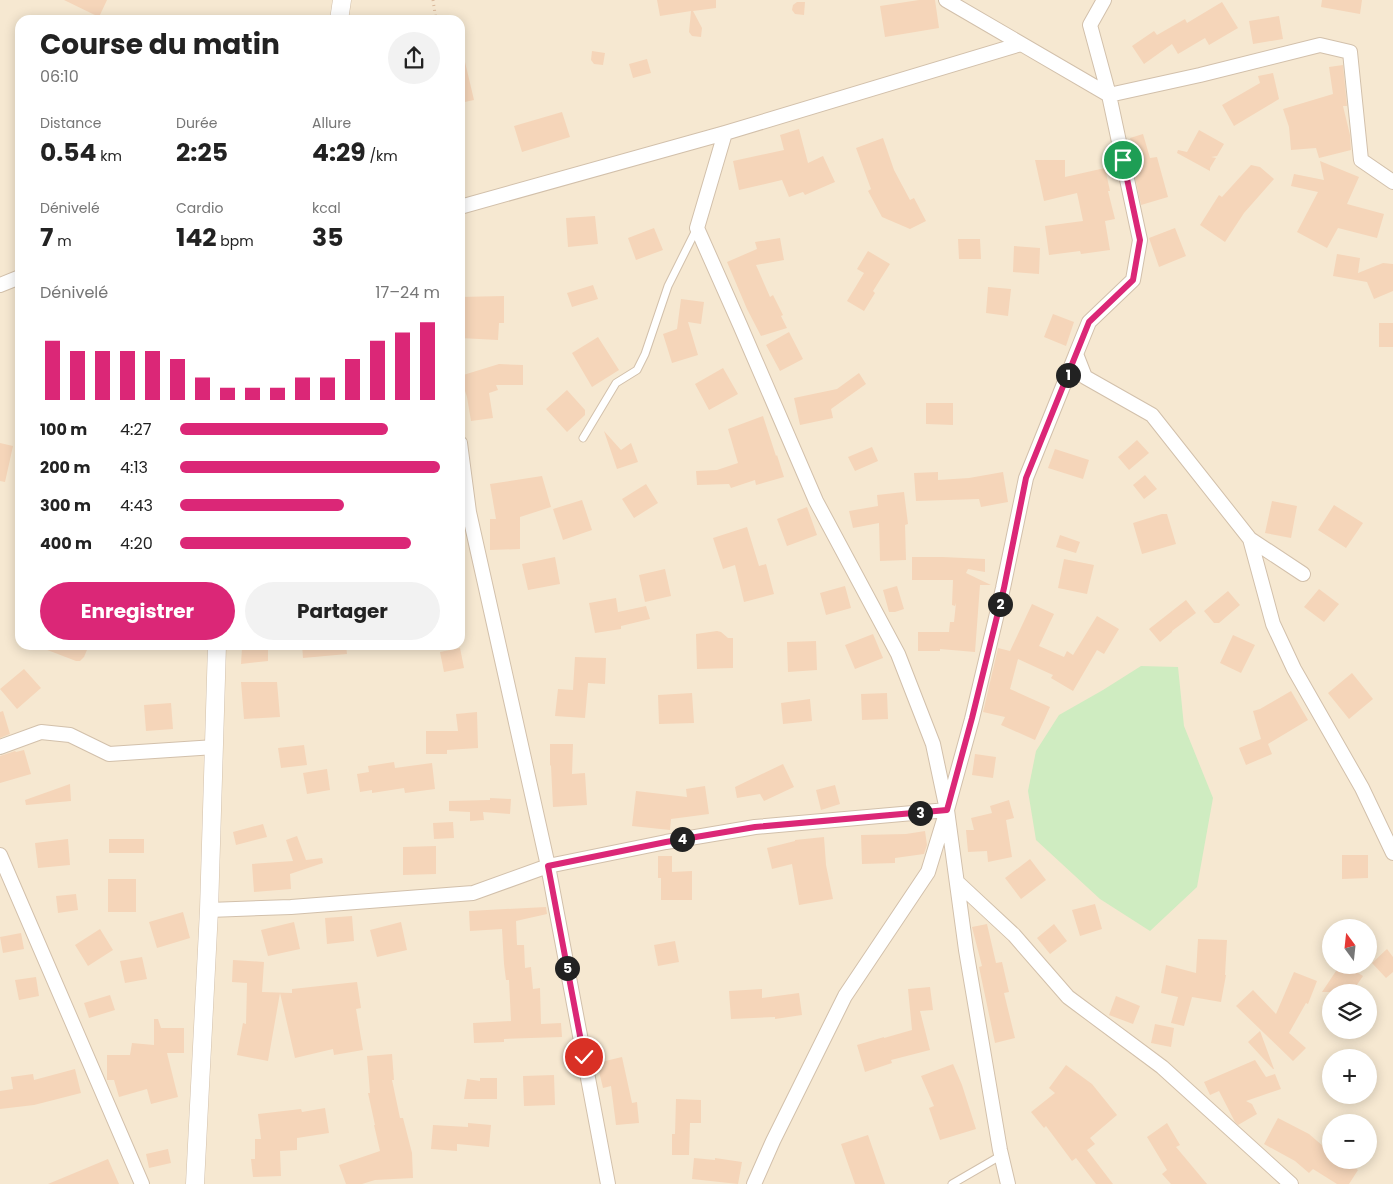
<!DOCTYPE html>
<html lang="fr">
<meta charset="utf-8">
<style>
:root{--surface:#fff;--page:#f2f2f2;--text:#222;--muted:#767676;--accent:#db2777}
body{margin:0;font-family:Poppins,sans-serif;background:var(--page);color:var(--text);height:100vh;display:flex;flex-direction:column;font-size:19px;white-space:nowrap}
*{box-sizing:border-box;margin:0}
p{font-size:16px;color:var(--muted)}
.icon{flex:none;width:28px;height:28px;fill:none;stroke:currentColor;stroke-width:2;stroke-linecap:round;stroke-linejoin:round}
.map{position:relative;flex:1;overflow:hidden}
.details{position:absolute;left:15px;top:15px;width:450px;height:635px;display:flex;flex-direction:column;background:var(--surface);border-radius:15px;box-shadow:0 2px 12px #0003}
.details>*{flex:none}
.needle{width:32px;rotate:345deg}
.buttons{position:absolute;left:1322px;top:919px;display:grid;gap:10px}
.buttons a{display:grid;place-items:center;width:55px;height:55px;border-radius:50%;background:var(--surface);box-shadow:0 2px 12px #0003;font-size:25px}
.pin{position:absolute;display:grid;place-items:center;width:42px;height:42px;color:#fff;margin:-21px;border:2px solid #fff;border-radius:50%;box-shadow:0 1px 5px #0007}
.km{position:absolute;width:25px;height:25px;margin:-12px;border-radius:50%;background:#222;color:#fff;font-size:14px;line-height:25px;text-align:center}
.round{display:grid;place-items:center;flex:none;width:52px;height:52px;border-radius:26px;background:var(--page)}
.overview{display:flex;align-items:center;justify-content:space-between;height:85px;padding:0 25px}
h1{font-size:28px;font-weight:700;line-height:38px}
.figures{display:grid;grid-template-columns:repeat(3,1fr);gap:8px;height:85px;padding:5px 25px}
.figures div{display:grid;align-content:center}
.figures b{font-size:25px;font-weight:700}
.figures small{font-size:14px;font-weight:400}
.figures p{font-size:14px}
.chart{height:140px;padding:10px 25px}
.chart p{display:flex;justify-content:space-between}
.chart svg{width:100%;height:90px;margin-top:5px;stroke:var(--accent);stroke-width:6}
.button{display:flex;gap:10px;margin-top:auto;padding:10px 25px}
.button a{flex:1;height:58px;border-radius:30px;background:var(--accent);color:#fff;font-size:20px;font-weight:700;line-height:58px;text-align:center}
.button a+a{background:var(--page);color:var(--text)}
ul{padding:0 25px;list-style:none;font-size:16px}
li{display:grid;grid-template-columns:80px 60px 1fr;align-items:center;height:38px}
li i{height:12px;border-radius:6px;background:var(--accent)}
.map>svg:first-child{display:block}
.residential{fill:#f6e8d1;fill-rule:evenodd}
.green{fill:#cfecc1}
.building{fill:#f5d5b9}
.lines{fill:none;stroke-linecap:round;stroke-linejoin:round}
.service-casing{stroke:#d2c0ab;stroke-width:9}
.minor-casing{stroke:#d2c0ab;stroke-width:16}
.tertiary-casing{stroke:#d2c0ab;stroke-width:19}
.path{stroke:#dab99c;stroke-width:3;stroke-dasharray:1 4;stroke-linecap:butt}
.service{stroke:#fff;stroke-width:7}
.minor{stroke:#fff;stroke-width:14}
.tertiary{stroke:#fff;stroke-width:18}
.route-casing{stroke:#fff;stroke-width:10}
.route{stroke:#db2777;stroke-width:6}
</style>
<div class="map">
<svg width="1393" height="1184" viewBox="0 0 1393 1184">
<rect width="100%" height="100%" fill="#fef5e3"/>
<!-- residential -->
<path class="residential" d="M0,0H1393V1184H0ZM20,20H460V645H20ZM1331,928H1369V965H1331ZM1331,992H1369V1030H1331ZM1331,1058H1369V1095H1331ZM1331,1122H1369V1160H1331Z"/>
<!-- green -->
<path class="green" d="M1141,666L1178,667L1184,726L1213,798L1197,887L1150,931L1100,899L1036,840L1028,791L1036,751L1059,715L1103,690Z"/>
<!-- building -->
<path class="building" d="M64,0H107L99,17Z
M657,0H716V8L693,11L702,28L701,37L692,36L689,32L691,11L660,16Z
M919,0H935L939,28L885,37L880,6Z
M1322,0H1362L1360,14L1321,7Z
M797,2H805L804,15L795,14L792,10L793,5Z
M1222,2L1238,28L1209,45L1205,38L1178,54L1172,44L1144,64L1132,46L1154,31L1157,35L1185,19L1187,23Z
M1279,16L1283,39L1253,44L1249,21Z
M592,51L605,53L603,65L594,64L591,60Z
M647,59L651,73L633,78L629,64Z
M460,62H465L474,100L460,103Z
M1343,65L1347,106H1343L1350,135L1351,150L1319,158L1316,148L1291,150L1289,127L1283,109L1333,94L1329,67Z
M1273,73L1279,99L1234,126L1222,105L1260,83L1258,76Z
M562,112L570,137L522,152L514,126Z
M799,129L808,163L823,156L835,182L805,195L803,192L789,197L782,180L739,190L733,161L784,150L780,135Z
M1199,130L1224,144L1217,156L1211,157L1216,158L1210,168V171L1177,153L1178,150L1187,152Z
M1143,134L1150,158L1157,157L1168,197L1141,205L1132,163L1136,162L1130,138Z
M883,138L894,170L910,200L914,198L926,221L910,229L882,217L868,191L871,189L856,148Z
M1035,160H1065V177L1105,168L1110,191H1108L1115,219L1105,221L1110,250L1081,254L1080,251L1049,255L1045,226L1083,221L1077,193L1044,201Z
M1320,161L1359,177L1347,204L1384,214L1377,238L1338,228L1327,248L1297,232L1318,192L1291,186L1294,174L1324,180Z
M1251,165L1260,167L1274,179L1244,213L1225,242L1200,225L1219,195L1222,197Z
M595,216L598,244L568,247L566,218Z
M654,228L663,250L636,260L628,238Z
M1175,228L1186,256L1159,267L1149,238Z
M780,238L784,260L756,265L770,297L773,295L783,315L781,316L787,328L761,336L747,309L727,262L757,249L755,242Z
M958,239H980L981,259H959Z
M1014,246L1040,248L1039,274L1013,272Z
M868,251L890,264L873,291L875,293L864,311L847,301L864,273L857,269Z
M1337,254L1360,258L1358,273L1383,263L1393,264V291L1374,299L1367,282L1333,276Z
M593,285L598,299L572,307L567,293Z
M988,287L1011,289L1008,316L986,313Z
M504,296V323H499L498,340L460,338V297Z
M681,299L704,302L701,324L688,322L698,355L672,363L663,334L677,329Z
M1053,314L1074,322L1066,346L1044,337Z
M1379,323H1393V347H1379Z
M789,332L803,359L780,371L766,345Z
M598,337L619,370L592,387L572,353Z
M499,364L523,365V385H496L498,390L489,393L493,418L471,421L467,397L460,376Z
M723,368L738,394L709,410L695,384Z
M859,373L866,384L831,409L833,418L800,425L794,398L837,389Z
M567,390L585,410V415L567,432L546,409Z
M926,403H953V425L926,424Z
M763,416L776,456L777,455L784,477L756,485L755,480L731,488L729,484L697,485L696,471L717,470L738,463L728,429Z
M604,431L621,450L631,443L638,462L617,469Z
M1137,440L1149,453L1129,470L1118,457Z
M0,443L13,446L5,482L0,481Z
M872,447L878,461L855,471L848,457Z
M1055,449L1089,460L1083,479L1048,468Z
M938,472V480L969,478L1003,472L1008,502L981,507L979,499L916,501L914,473Z
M1145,475L1157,489L1144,499L1133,485Z
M542,476L551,507L520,517V549L490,550V519H496L490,484Z
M646,484L658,503L634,518L622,499Z
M904,492L908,524L905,525L906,560L880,561L879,523L853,528L849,511L878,506L877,495Z
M582,500L592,530L563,540L553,509Z
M1272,501L1297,506L1291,538L1265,533Z
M1334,505L1363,523L1346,548L1318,530Z
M807,507L817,535L787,546L777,519Z
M1162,514H1167L1176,544L1142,554L1133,523Z
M747,527L759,566L766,564L774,594L744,602L735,565L723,569L713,538Z
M1060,535L1080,542L1076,553L1056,547Z
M555,557L560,584L528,590L522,564Z
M912,557H943L985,559V572L968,569L966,573L991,585H980L975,652L940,649V651H918V632H949L950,622H954L956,603L955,606L952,605L953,580H912Z
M1064,559L1094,565L1087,594L1058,588Z
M665,569L671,596L645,602L639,575Z
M845,586L851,608L826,615L820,593Z
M897,586L904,609L895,612H889L883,590Z
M1319,589L1339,604L1324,622L1304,607Z
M1228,591L1240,605L1219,623H1214L1204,611Z
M616,598L618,612L646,606L650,619L621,626V629L595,633L589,603Z
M1186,600L1196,613L1172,631V632L1160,642L1149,629Z
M1032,604L1054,614L1039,646L1064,657L1067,651L1073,655L1097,616L1119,629L1104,654L1097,650L1073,691L1051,678L1053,675L1018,659L1010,689L1050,707L1035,740L1001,725L1005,717L983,712L998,648L1010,651Z
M717,631L721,632L728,638H733V668L697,669L696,634Z
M873,634L883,658L855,669L845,645Z
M1233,635L1255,645L1241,673L1220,663Z
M816,641L817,670L788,672L787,642Z
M38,645H89L84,657L80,661H76L37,646Z
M302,645H346L347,654L303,658Z
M242,648L268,649V661L241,664Z
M460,648L464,668L444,672L440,652Z
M575,657L606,658L605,684L588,683L585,718L555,716L558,689L573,690Z
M24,669L41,688L17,709L0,689Z
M1352,673L1373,699L1349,719L1328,693Z
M241,682H277L280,717L244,719Z
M1291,691L1308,720L1268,744L1272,754L1246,765L1239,748L1261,739L1253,711L1260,709Z
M692,693L694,723L659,724L658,695Z
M887,693L888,719L862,720L861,694Z
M810,699L812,721L783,724L781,703Z
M171,703L173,729L146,731L144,705Z
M3,711L10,734L0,738V712Z
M477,712L478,748L447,750V754H426V731H458L456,714Z
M550,744H573L572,774L585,773L587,805L553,807L551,766L550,765Z
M304,745L307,765L281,768L278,748Z
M24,750L31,774L0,783V756L15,751L16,752Z
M975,754L996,757L993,778L972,775Z
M394,762L395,768L432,763L435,789L405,793L404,788L372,793V790L360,792L357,774L369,772L368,766Z
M783,764L794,787L764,801L760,794L737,798L735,787Z
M327,769L330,790L307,794L303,773Z
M70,784L71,801L26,805L25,800Z
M835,785L840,804L821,810L816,790Z
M705,786L709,814L671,819L670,830L632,826L636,791L687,797L686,789Z
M490,798L511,799L510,814L483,812L484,820L470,821V812L449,811V801L490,800Z
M1009,800L1014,818L1006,820L1012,857L988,862L987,851L968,852L966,830H974L971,818L992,813L990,806Z
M453,822L454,838L434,839L433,823Z
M263,824L267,837L236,845L233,832Z
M925,831L927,845L924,854L895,858V863L862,864L861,835L906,834Z
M297,836L306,860L322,858L323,863L290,874L291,889L254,892L252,864L293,861L286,840Z
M824,837L826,865L833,899L799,905L792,864L772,869L767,848L795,841V840Z
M68,839L70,865L38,868L35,843Z
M109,839H144V853H109Z
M436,846V874L403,875V847Z
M1342,855H1368V878L1342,879Z
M658,856H672V872L692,871V900H661V878H658Z
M1030,859L1046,880L1021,899L1005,878Z
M108,879H136V912H108Z
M76,894L78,910L58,913L56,896Z
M1095,904L1102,929L1080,936L1072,910Z
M546,907L547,914L516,921L517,945H524L525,968L531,967L533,989L540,988L541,1024L561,1023L562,1037L504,1039V1042L474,1043L473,1023L511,1021L509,980H506L504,964L502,929L470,931L469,911Z
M183,912L190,938L157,948L149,922Z
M352,916L354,941L327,944L325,918Z
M294,922L300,949L268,956L261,930Z
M401,922L407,950L377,957L370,930Z
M987,924L996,963L1002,962L1009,992L1004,993L1015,1038L995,1043L979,967L982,966L972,927Z
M1054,924L1067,941L1050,954L1037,938Z
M100,929L113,950L88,966L75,945Z
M21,933L24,949L3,953L0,937Z
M1198,939L1227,940L1225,975H1226L1221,1002L1192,997L1184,1026L1171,1023L1178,997L1161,993L1166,965L1196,973Z
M675,941L679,962L658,966L654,945Z
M1387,949L1393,957V972L1386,978L1372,963Z
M142,957L147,979L125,983L120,961Z
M233,960L264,962L262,992L292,993V989L357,982L361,1008L356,1009L363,1050L334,1055L333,1049L295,1058L280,993L268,1061L237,1055L243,1023L246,1024L247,983L232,982Z
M1340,965H1345L1363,976L1352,992H1322Z
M1294,972L1317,981L1308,1004L1306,1003L1289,1033L1306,1048L1293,1061L1236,1006L1253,990L1276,1014Z
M36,977L39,996L19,1000L15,980Z
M930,987L933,1010L920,1011L930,1050L891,1060L892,1063L865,1072L857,1045L884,1037V1038L912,1030L908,989Z
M762,989V998L799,993L802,1015L775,1019V1017L731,1019L729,991Z
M110,995L115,1010L89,1018L84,1003Z
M1116,996L1140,1006L1133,1024L1109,1015Z
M154,1019H158L161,1028H184V1053H167L178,1097L151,1104L147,1089L119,1097L114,1080H107V1055H130L132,1043L154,1045Z
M1155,1024L1174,1028L1171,1047L1151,1043Z
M1260,1031L1274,1069H1273L1248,1042Z
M392,1054L394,1080H392L400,1118H403L412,1153L413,1178L375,1180L362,1184H346L339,1165L380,1151L374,1125H375L368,1093H370L367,1056Z
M622,1057L632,1103L637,1102L639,1123L616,1125L611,1086L603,1088L597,1063Z
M1255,1060L1266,1077L1275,1074L1281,1089L1246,1101L1252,1104L1257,1114L1238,1125L1235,1122L1219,1091L1210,1095L1204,1082Z
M953,1064L962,1085L976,1129L940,1140L929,1108L934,1106L921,1076Z
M1066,1065L1092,1084L1117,1115L1090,1138L1095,1144L1087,1150L1113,1184H1096L1076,1158L1072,1161L1046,1126L1044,1128L1031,1112L1055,1093L1049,1088Z
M75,1069L81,1093L34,1105L0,1109V1091L13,1089L11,1077L33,1074L34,1080Z
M554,1075L555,1105L524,1106L523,1076Z
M480,1078H497V1099H464L467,1079L480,1081Z
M676,1099L701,1100V1123H690L689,1155H672V1134H675Z
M325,1108L329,1133L297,1138V1150L280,1151L281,1176L253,1177L251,1159H255V1139H261L258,1114L301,1109L302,1112Z
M1278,1118L1309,1134L1331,1153V1160H1342L1358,1170L1349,1184H1337L1313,1169L1309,1173L1295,1161L1264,1144Z
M468,1123L491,1125L489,1147L457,1144V1151L431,1149L433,1125L468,1127Z
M1167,1123L1180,1145L1176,1147L1207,1184H1171L1162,1174L1167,1170L1147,1137Z
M868,1135L885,1184H855L841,1144Z
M168,1149L171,1163L149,1168L146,1154Z
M694,1158L715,1160V1158L742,1162L738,1184L692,1179Z
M108,1159L119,1184H48Z"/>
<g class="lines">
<!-- service casing -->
<g class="service-casing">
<path id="service" d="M583,438L616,383L637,370L645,354L668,286L697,228
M952,1184L1002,1155"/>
</g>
<!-- minor casing -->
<g class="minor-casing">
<path id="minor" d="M946,0L1109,95L1200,75L1320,45L1350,52L1361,160L1393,182
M1104,0L1090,25L1109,95L1140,240L1133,280L1089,322L1076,354L1085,377L1152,415L1250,539L1303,574
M725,133L697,228L740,325L816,501L898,654L933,744L947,810L966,950L1000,1150L1008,1184
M460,207L725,133L1021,44
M0,285L20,277
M460,443L469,512L548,866L608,1184
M1250,539L1273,624L1294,669L1362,788L1393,853
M0,747L41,732L70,735L109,754L215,747
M0,855L142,1184
M957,882L1014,935L1068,997L1162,1067L1291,1184
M209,910L291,907L473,893L548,866L666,842L755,827L947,810
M754,1184L773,1141L845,996L928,872L947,810L972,719L1003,588L1026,478L1076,354"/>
</g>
<!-- tertiary casing -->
<g class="tertiary-casing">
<path id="tertiary" d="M339,20L342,0
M195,1184L209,910L217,645"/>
</g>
<!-- path -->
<path class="path" d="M433,0L436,20"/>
<!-- service -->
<use href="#service" class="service"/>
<!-- minor -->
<use href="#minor" class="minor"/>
<!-- tertiary -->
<use href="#tertiary" class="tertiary"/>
</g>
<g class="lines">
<!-- route casing -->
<g class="route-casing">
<path id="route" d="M584,1057L548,866L666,842L755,827L947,810L972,718L1004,588L1026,478L1089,322L1133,280L1140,240L1123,160"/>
</g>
<!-- route -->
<use href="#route" class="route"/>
</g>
</svg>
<div class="buttons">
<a><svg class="needle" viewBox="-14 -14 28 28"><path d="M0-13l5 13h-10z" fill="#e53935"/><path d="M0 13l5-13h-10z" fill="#767676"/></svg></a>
<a><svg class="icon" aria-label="layers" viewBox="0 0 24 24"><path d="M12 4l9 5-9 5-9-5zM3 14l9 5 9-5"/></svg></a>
<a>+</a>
<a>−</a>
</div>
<div class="pin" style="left:1123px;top:160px;background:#1e9e55"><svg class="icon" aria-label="arrive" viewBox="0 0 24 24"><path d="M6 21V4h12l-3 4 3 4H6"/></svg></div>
<div class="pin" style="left:584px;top:1057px;background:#d93025"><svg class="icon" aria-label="check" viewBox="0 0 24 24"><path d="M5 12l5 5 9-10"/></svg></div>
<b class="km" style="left:1068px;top:375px">1</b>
<b class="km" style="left:1000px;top:604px">2</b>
<b class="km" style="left:920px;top:813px">3</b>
<b class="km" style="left:682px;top:839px">4</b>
<b class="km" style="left:567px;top:968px">5</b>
<section class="details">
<div class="overview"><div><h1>Course du matin</h1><p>06:10</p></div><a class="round"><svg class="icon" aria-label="share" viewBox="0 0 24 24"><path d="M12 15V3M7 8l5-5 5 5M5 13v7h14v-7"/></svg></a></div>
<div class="figures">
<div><p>Distance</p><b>0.54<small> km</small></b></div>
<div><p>Durée</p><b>2:25</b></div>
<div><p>Allure</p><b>4:29<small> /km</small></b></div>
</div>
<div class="figures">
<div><p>Dénivelé</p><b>7<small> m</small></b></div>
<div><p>Cardio</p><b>142<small> bpm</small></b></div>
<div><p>kcal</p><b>35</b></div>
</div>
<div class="chart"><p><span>Dénivelé</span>17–24 m</p>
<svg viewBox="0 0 160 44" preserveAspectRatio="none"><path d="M5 44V15M15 44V20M25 44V20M35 44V20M45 44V20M55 44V24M65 44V33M75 44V38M85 44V38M95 44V38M105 44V33M115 44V33M125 44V24M135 44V15M145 44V11M155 44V6"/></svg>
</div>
<ul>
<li><b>100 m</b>4:27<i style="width:80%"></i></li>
<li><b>200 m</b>4:13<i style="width:100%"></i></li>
<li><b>300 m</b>4:43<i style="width:63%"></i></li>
<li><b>400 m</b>4:20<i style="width:89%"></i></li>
</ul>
<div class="button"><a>Enregistrer</a><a>Partager</a></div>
</section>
</div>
